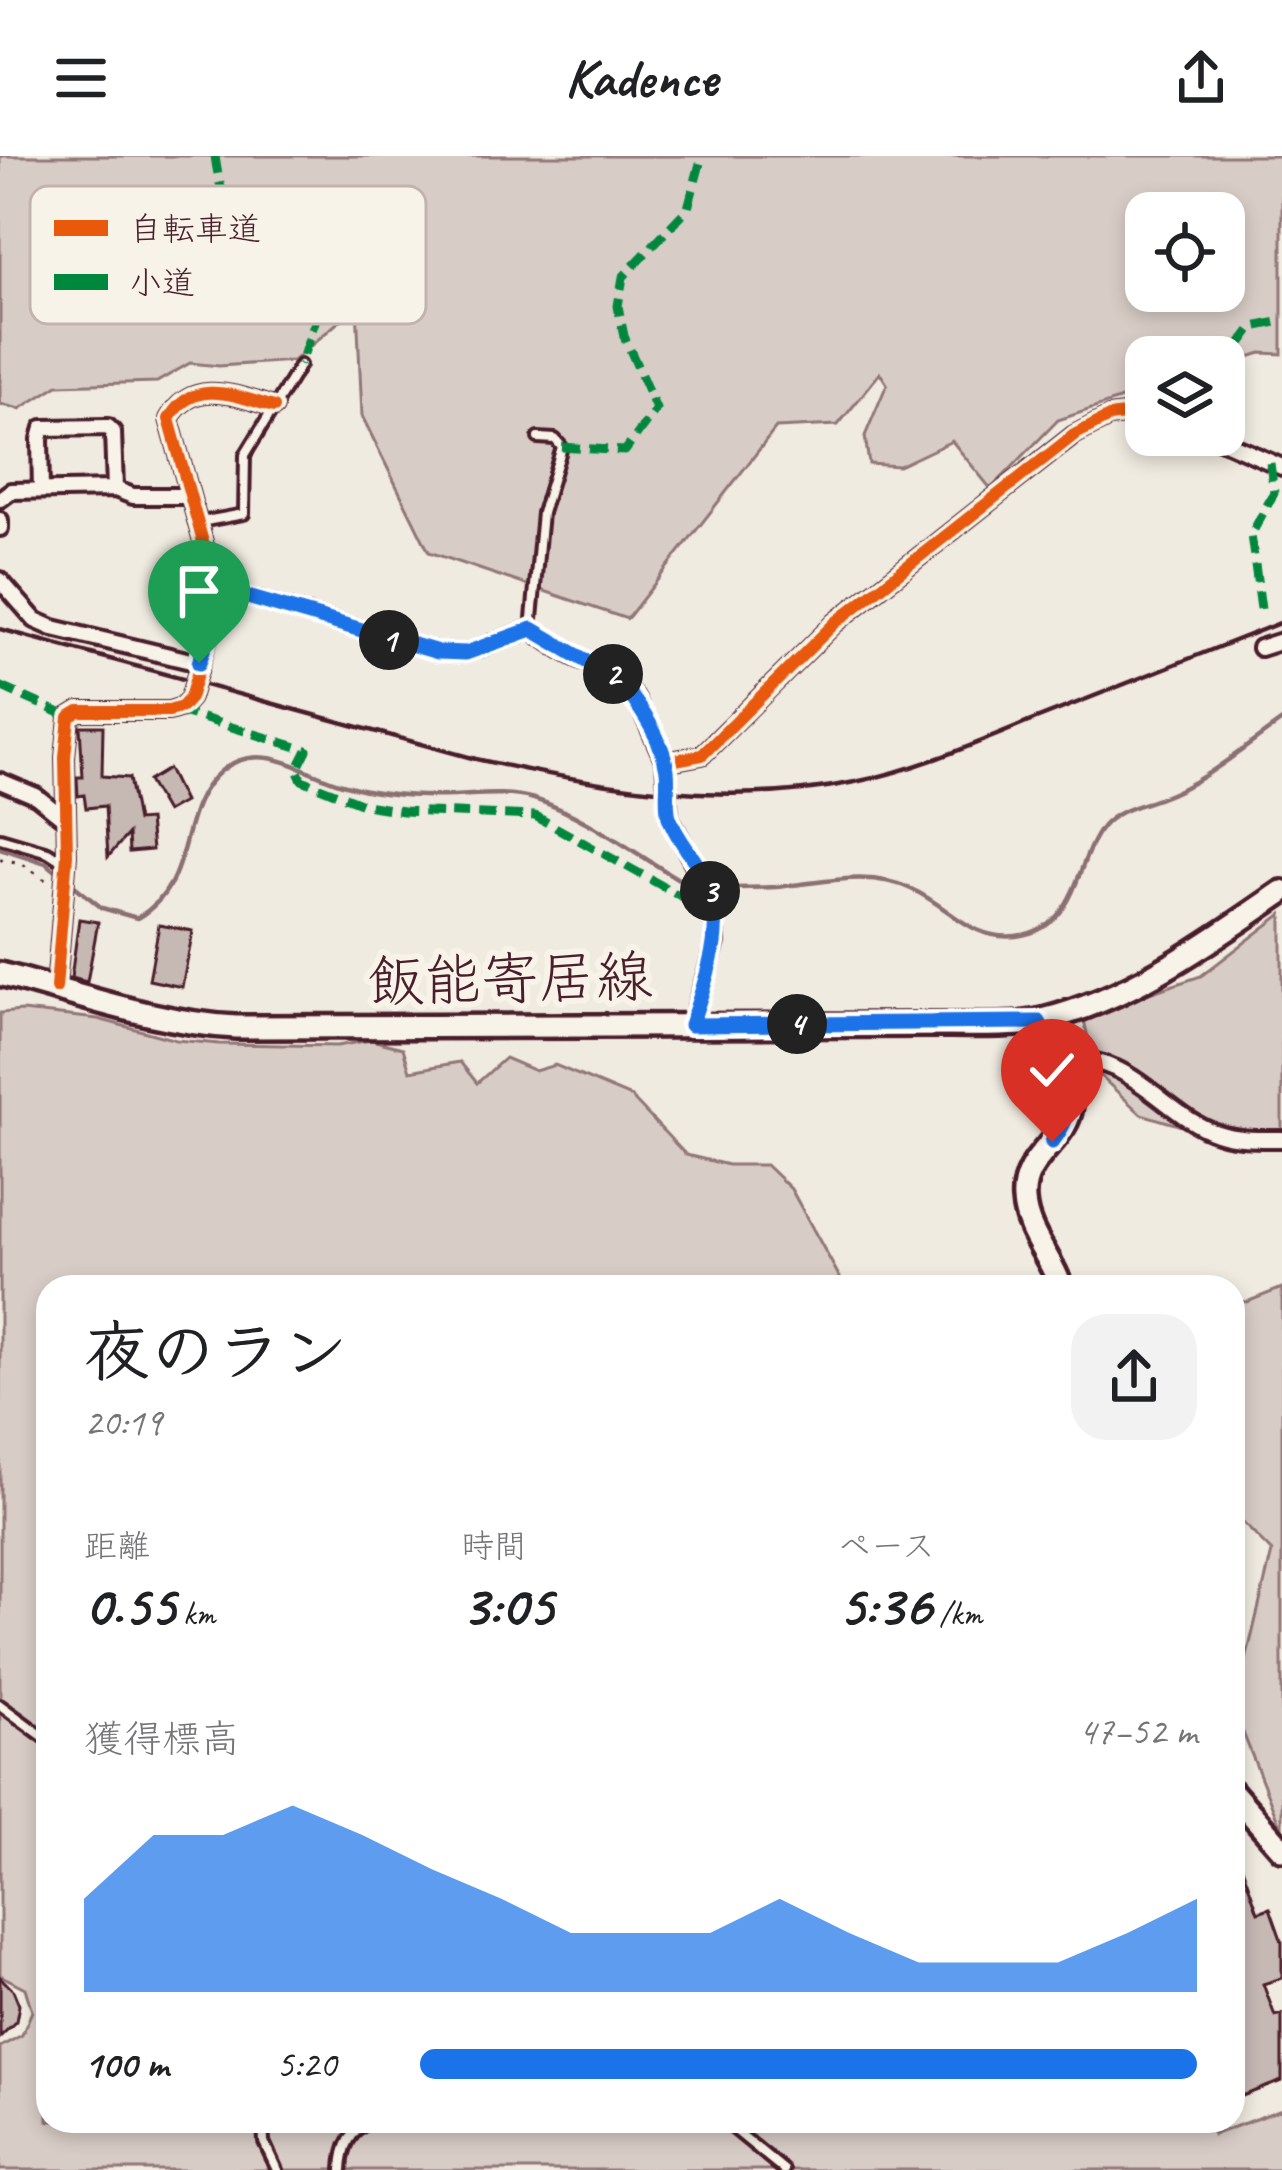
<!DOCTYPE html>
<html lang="ja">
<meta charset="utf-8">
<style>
:root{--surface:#fff;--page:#f2f2f2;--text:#202124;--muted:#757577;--accent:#1a73e8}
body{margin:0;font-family:Caveat,"Klee One",sans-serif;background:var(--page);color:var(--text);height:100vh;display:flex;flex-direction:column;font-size:45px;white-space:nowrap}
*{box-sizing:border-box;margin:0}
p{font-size:39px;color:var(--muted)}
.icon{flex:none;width:66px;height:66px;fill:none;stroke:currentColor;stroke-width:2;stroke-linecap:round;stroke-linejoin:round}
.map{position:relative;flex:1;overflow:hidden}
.panel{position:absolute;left:36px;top:1119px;width:1209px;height:858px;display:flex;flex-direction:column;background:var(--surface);border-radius:36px;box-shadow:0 6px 18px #0003}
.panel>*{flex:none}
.fabs{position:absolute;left:1125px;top:36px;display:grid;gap:24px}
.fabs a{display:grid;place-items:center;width:120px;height:120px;border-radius:24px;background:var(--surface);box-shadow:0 6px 18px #0003;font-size:60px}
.pin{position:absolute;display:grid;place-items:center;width:102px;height:102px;color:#fff;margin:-123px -51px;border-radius:50% 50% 50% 0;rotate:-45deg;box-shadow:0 0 12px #0007}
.pin .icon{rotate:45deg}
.km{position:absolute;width:60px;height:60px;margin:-30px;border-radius:50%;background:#222;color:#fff;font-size:33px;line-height:60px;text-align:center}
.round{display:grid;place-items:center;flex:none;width:126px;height:126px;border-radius:36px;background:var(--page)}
.headline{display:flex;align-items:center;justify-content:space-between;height:204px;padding:0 48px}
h1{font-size:66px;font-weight:800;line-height:90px}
.metrics{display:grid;grid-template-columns:repeat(3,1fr);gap:18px;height:204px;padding:12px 48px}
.metrics div{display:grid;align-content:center}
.metrics b{font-size:60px;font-weight:800}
.metrics small{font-size:33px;font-weight:400}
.metrics p{font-size:33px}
.chart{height:336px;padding:24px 48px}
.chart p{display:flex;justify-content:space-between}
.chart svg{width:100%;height:216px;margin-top:12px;fill:var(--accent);opacity:.7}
ul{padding:0 48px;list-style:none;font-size:39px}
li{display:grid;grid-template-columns:192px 144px 1fr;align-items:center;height:90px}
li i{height:30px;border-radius:15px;background:var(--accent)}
header{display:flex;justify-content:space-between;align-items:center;height:156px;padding:0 48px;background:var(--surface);font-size:54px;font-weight:800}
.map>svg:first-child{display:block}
.green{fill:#d8cdc6;stroke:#917678;stroke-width:3;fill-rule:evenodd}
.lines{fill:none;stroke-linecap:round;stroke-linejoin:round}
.stream{stroke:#8b6f72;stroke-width:4.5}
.building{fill:#c6b8b3;stroke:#4a1f2b;stroke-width:3}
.lane-casing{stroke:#4a1f2b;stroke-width:16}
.street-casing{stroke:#4a1f2b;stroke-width:22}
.secondary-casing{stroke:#4a1f2b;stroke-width:30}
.primary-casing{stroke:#4a1f2b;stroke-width:30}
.path{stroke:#4a1f2b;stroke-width:3;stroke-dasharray:3 9;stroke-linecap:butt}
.lane{stroke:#f7f3e8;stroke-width:8}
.street{stroke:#f7f3e8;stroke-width:14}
.secondary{stroke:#f7f3e8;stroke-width:21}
.primary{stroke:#f7f3e8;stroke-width:21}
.rail{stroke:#4a1f2b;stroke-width:4.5}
.quiet{stroke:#00873e;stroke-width:9;stroke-dasharray:18 9;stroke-linecap:butt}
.cycleway-casing{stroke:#f7f3e8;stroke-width:20}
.cycleway{stroke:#e8590c;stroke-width:12}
.route-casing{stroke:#fff;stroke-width:24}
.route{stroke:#1a73e8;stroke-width:15}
.labels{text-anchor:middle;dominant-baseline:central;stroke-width:12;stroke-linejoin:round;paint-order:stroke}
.street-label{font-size:57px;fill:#4a1f2b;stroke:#f7f3e8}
.key{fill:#f7f3e8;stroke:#c3b3af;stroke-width:3}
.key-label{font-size:33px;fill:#4a1f2b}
</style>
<header><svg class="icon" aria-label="menu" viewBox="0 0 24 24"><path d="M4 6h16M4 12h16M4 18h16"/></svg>Kadence<svg class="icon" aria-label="share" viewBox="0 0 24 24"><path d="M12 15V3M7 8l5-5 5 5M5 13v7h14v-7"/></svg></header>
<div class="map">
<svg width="1282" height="2014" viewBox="0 0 1282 2014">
<rect width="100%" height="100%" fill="#f0ebe0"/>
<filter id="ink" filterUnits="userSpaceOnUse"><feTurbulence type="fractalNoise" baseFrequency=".00833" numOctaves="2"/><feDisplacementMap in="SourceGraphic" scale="24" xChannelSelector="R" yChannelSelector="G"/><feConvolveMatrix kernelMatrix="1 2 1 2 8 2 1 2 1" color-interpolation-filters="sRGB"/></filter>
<g filter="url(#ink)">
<!-- green -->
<path class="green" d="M0,0H1282V198L1261,197L1224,209V201H1146V235L1058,264L991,333L952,285L899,310L869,308L865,280L887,228L880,217L838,269L776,272L627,463L429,396L362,260L357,150L293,205L219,210L190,207L157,226L58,229L20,253L0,248ZM1146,57H1224V135H1146Z
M1282,758V981L1205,977L1141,958L1095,915L1083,859L1201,820Z
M22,855L98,863L176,884L219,888L337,890L371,884L403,892L410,915L460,906L477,927L505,902L535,915L555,909L631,941L686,999L728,1009H766L791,1033L845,1131H48V1965H1209L1213,1979L1282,1953V2014H0V1891L22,1879L32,1855L25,1832L0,1819V857Z
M1282,1132V1675L1234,1554L1272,1396L1233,1357V1144L1247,1146Z"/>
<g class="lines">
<!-- stream -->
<path class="stream" d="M0,692L46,707L102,752L137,762C199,726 173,655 221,615C261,582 303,617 342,628C375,638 417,641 451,640C478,639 508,635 534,643C585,659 640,701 687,728L701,731
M712,732C733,732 755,732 776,731C821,727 869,713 911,733C950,750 970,785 1016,780C1079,772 1074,708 1102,671C1116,654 1139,650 1158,643C1203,627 1243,592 1282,565"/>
</g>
<!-- building -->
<path class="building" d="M80,570H103L102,620L129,622L137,665L149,664L152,694L129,696L128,678L108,701L105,650L86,652L84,639L78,640L77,621H83Z
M168,613L184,646L166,656L148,625Z
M79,763L98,766L87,826L71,822Z
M159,769L193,775L182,831L149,824Z
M1235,1691L1258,1756L1270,1752L1282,1786V1822L1263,1828L1275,1860L1282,1858V1925L1237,1942L1233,1932Z
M0,1821L13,1834L19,1849L16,1865L0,1881Z"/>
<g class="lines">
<!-- lane casing -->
<g class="lane-casing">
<path id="lane" d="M200,366L244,358L245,299L300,209
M531,473L542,357L562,291L555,283L538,282
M0,682L48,696L65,707
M0,1549L48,1584
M263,1965L264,1986L277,2014
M724,1965L784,2014
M342,2014C343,1990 350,1974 373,1965"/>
</g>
<!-- street casing -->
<g class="street-casing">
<path id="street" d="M1209,279L1282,311
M41,334L40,283L43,272L108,271L113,276L115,333
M0,343L11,335L115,333L133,340H188
M0,364V372
M0,424L35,464L53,472L199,507
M219,444L169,263C193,220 236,240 274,251
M1260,492L1282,485
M665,606L702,599L835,467L1074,279L1109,261L1146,256
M0,625L36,640L66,664
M56,832L67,699L65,601L69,561L79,555H169L182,551L190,542L219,444L237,438L438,496L466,497L531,473C553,490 580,508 607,511L635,542L647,566L665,606L669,661L713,744L716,786L691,869
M1060,906C1127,891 1165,961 1217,977C1238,984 1260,983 1282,983"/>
</g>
<!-- secondary casing -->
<g class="secondary-casing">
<path id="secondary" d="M1039,865C1050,888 1065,910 1070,935C1080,982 1020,995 1024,1044C1026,1076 1051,1101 1061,1131
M1233,1637L1282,1693"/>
</g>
<!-- primary casing -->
<g class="primary-casing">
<path id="primary" d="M0,818C78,838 156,867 236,871L949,869C979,869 1014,871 1043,864C1132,842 1208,787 1282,736"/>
</g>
<!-- path -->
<path class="path" d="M0,703L21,707L47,725"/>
<!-- lane -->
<use href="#lane" class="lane"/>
<!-- street -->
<use href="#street" class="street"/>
<!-- secondary -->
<use href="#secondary" class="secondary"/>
<!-- primary -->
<use href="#primary" class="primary"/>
<!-- rail -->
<path class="rail" d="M0,473L476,603C601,631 728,652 855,626C918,613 977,587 1036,563C1118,531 1200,499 1282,466"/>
<!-- quiet -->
<path class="quiet" d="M215,0C222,52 242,116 309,82C327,73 339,56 358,55L355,93L325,137L300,209
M1224,211L1253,171L1282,165
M1223,279L1224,285
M562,291L625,295L656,253L624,180L618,150L623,121L688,52L702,0
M1261,453L1251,379L1274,337L1270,307
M0,530L69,561
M176,554L307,594L297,614L302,624L365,649L403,655L535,660L686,743L715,753"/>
<!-- cycleway casing -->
<g class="cycleway-casing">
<path id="cycleway" d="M219,444L169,263C193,220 236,240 274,251
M665,606L702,599L835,467L1074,279L1109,261L1146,256
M56,832L67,699L65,601L69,561L79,555H169L182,551L190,542L219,444L237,438L438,496L466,497L531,473C553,490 580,508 607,511L635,542L647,566L665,606L669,661L713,744L716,786L691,869"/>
</g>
<!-- cycleway -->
<use href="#cycleway" class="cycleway"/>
</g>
</g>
<g class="lines" filter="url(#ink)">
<!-- route casing -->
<g class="route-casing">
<path id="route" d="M199,507L219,444L237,438L438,496L466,497L532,473L593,509L608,511C632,540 661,576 667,614C669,629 665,646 669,661C677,685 697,703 706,725C728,774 706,821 691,869L1039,866C1062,910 1088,940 1052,986"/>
</g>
<!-- route -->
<use href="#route" class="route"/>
</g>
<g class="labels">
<!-- street labels -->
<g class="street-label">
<text transform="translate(510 823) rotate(-1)">飯能寄居線</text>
</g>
</g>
<!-- legend -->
<rect x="30" y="30" width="396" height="138" rx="18" class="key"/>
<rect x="54" y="64" width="54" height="16" fill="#e8590c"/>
<rect x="54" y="118" width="54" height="16" fill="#00873e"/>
<g class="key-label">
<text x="129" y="84">自転車道</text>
<text x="129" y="138">小道</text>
</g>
</svg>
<div class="fabs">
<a><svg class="icon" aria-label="locate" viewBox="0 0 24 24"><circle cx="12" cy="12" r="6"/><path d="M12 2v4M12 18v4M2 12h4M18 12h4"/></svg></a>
<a><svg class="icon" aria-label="layers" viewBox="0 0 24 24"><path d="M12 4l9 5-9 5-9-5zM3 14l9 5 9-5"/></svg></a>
</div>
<div class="pin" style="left:199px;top:507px;background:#1e9e55"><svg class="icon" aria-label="arrive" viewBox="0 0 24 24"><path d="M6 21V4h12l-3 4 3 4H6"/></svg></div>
<div class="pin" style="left:1052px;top:986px;background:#d93025"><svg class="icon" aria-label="check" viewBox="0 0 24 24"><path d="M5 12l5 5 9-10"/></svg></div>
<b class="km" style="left:389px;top:484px">1</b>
<b class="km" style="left:613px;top:518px">2</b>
<b class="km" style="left:710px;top:735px">3</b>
<b class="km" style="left:797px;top:868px">4</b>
<section class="panel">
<div class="headline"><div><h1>夜のラン</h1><p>20:19</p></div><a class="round"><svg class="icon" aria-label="share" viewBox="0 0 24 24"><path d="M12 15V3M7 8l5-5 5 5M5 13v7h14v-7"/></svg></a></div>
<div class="metrics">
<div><p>距離</p><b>0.55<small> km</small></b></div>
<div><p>時間</p><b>3:05</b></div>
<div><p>ペース</p><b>5:36<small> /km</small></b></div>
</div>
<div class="chart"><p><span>獲得標高</span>47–52 m</p>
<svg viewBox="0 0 160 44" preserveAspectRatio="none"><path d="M0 44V25L10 12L20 12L30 6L40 12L50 19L60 25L70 32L80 32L90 32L100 25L110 32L120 38L130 38L140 38L150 32L160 25V44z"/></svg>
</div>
<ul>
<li><b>100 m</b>5:20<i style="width:100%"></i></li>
</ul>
</section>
</div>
